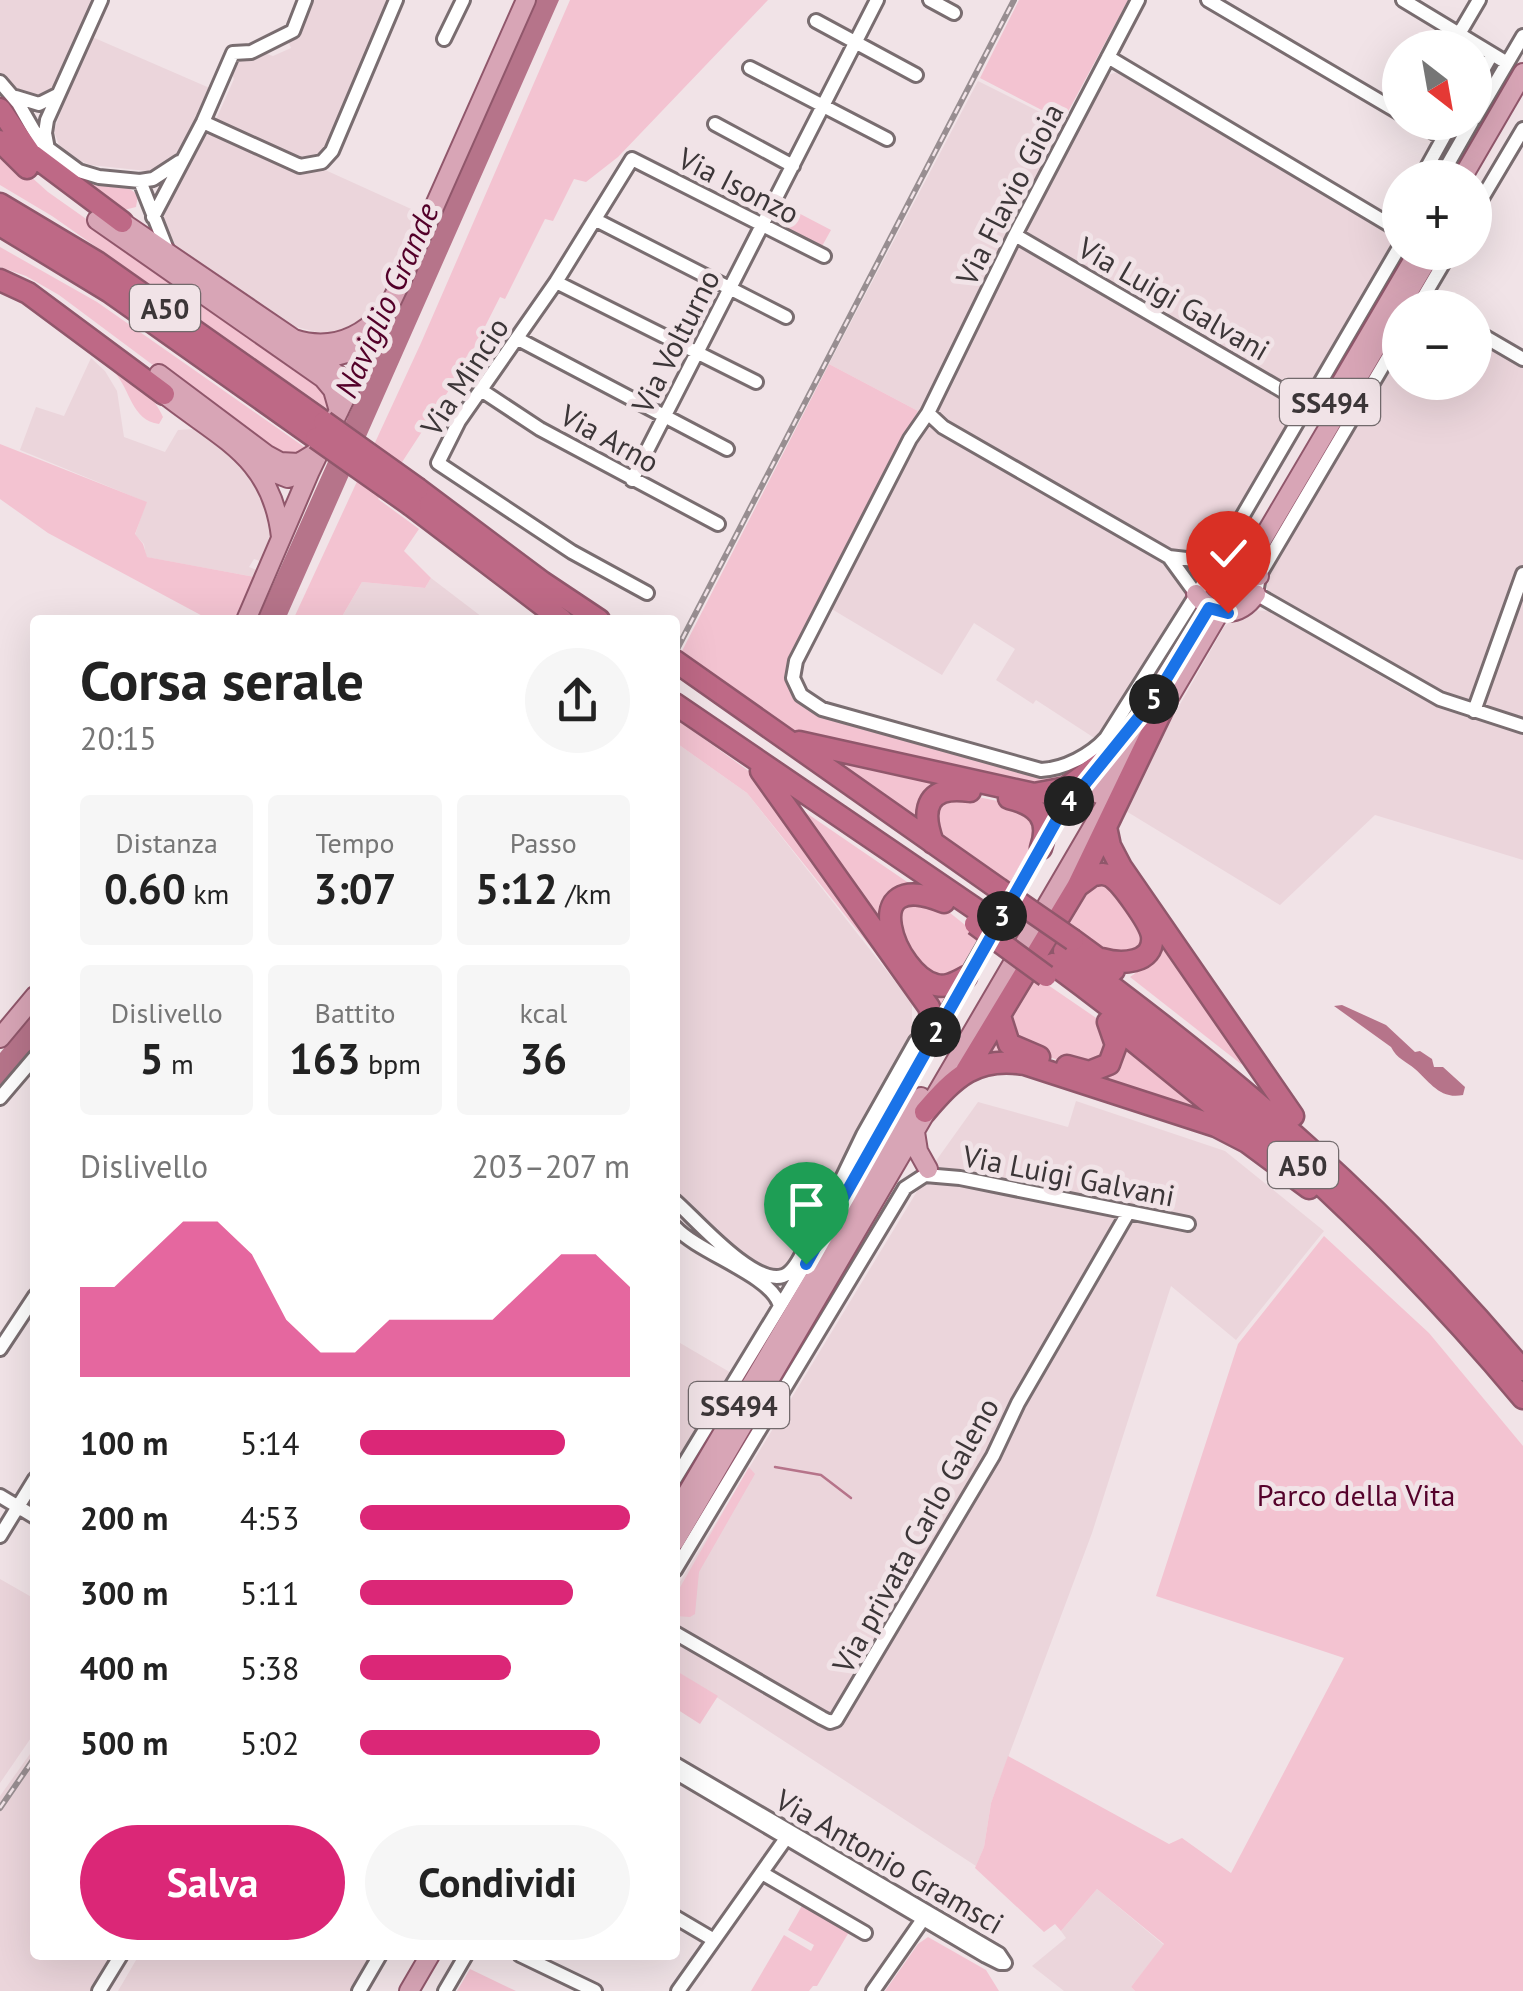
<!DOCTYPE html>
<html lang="it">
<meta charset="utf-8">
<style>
:root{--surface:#fff;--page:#f6f6f6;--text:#222;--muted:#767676;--accent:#db2777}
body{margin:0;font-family:"PT Sans",sans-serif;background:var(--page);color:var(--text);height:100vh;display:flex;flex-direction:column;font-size:38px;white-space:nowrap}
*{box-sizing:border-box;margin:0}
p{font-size:32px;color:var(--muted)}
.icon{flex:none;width:55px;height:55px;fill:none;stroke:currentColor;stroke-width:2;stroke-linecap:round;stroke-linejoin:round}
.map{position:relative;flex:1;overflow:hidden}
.side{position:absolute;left:30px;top:615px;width:650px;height:1345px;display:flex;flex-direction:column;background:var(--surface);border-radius:10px;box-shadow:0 10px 40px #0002}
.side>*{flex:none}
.needle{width:65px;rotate:149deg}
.tools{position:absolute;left:1382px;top:30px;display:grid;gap:20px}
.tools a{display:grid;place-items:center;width:110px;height:110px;border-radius:50%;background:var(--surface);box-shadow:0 10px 40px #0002;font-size:50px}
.pin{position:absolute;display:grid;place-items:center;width:85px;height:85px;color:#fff;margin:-102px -42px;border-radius:50% 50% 50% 0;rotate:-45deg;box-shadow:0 0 10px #0007}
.pin .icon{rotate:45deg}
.km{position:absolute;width:50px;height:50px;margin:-25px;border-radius:50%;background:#222;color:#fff;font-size:28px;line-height:50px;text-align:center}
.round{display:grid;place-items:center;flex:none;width:105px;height:105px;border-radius:52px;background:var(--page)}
.headline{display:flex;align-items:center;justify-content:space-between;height:170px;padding:0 50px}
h1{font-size:55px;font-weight:800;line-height:75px}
.metrics{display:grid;grid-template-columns:repeat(3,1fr);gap:15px;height:170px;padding:10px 50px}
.metrics div{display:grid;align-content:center;border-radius:10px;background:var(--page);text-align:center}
.metrics b{font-size:42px;font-weight:800}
.metrics small{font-size:28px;font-weight:400}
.metrics p{font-size:28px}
.chart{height:280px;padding:20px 50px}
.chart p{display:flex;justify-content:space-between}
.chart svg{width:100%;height:180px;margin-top:10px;fill:var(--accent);opacity:.7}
.action{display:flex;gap:20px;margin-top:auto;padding:20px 50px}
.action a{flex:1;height:115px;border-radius:60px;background:var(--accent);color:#fff;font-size:40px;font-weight:800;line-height:115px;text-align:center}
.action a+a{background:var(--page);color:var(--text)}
ul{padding:0 50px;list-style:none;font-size:32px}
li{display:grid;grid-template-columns:160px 120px 1fr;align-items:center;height:75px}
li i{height:25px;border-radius:12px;background:var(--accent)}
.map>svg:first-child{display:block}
.built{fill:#ebd5db}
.green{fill:#f3c3d1}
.water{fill:#b6748a}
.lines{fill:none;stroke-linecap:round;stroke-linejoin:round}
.stream{stroke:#b6748a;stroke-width:2.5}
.minor-casing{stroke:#796d70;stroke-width:18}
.major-casing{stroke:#90576b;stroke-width:22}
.highway-casing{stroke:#90576b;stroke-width:25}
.minor{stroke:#fff;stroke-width:12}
.major{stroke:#d8a5b6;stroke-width:18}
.highway{stroke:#be6986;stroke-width:20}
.rail-casing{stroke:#988e91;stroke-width:6}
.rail{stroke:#f1e3e7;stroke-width:2.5;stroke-dasharray:8;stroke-linecap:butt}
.highway-bridge-casing{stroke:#90576b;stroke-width:25;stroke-linecap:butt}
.highway-bridge{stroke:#be6986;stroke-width:20}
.route-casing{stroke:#fff;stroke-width:20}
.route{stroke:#1a73e8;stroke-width:12}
.labels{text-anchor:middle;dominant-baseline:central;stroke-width:10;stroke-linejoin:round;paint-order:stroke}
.shield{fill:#f1e3e7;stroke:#726a6c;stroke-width:2.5}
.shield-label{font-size:28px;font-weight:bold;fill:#3c3638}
.street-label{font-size:30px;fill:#3c3638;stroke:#f1e3e7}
.park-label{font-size:30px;fill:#55022b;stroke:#f1e3e7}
.water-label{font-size:32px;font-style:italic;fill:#530029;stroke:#f1e3e7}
</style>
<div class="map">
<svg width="1523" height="1991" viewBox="0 0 1523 1991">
<rect width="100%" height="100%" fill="#f1e3e7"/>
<!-- built -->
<path class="built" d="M0,0H97L83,33L212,89L196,122L311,170L323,169L420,213L387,295L363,319L329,335L284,324L170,242L163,222L168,200L147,171L90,165L72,157L59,145L54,131L63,105L57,89L49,97L28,99L0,73Z
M313,0H393L357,80L352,82L335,124L339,127L326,154L310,164L214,124L234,79L229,68L233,60L261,52L273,56L291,48L288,41L298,37Z
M1118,72L1390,231L1394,245L1099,741L1036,700L1033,704L996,680L1015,649L974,623L942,675L830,608L920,431L918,411L829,364L978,81L1076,130L1104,76Z
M1475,340L1523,368V860L1375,815L1280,905L1121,808L1224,627L1235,617L1248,610L1269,611L1410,693L1416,680L1268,594L1265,580L1400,348V382H1475Z
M91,358L105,371L117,391L124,437L165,452L178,430L194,429L243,463L269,500L273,541L263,562L254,559L249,567L257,570L260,578L146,557L144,544L135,535L146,502L20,450L36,407L64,416Z
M431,578L486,620H340L362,582L425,588Z
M675,742L747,793L912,1003V1044L788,1270L779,1272L732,1250L675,1191Z
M1076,1101L1225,1151L1324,1231L1236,1340L1171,1286L1092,1533L991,1803L984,1847L976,1866L675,1670V1590L933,1165L978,1102L1068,1127Z
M675,1340L733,1374L675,1471Z
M0,1579L35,1599V1732L0,1783Z
M35,1747V1955H113L92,1991H0V1796Z
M1097,1889L1164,1945L1131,1987L1135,1991H1064L1032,1966L1066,1938L1061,1931Z
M139,1955H367L365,1959L372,1963L355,1991H118Z"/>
<!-- green -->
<path class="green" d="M570,0H768L618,157L586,182L574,179L553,221L545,219L505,299L500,297L466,364L378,499L419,529L404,551L431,578L425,588L362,582L340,620H293L421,343Z
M1019,0H1128L1063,121L980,78Z
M0,91L28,138L54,162L98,186L127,187L138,195L136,207L124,210C82,187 42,169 15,128C7,115 0,106 0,91Z
M0,149L48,192L310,377L322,386L331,403L329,410L52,216L0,185Z
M787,207L831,230L821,248L778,226Z
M0,247L97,302L310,451L305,457L272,454L59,295L26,276L0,267Z
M0,291L21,295C54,320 151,382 163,417L159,424C132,421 130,389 115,373C82,339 40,315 0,291Z
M829,364L918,411L790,658L785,677C797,700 811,709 833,720L1042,774L1108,746L1190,613L1194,615L1120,736L1091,768L1046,790L801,736L681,653Z
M0,444L147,502L135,534L143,544L147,557L260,578L239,620H210L48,533L0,499Z
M675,718L757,777L914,1001L747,793L675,742Z
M831,762H841L1068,794L1051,820L1031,802L954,787L921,824Z
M973,796L1031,808L1041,836L1010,889L947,846L934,824L938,808L946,799Z
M799,808L916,888L900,895L893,946L954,988L938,1016Z
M1106,847L1248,1066L1241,1064L1130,977L1145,966L1156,932L1091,870Z
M1112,882L1148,942L1118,961L1060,924L1083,885Z
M909,902L944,908L980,937L963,969L952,979L923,973L896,930L903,906Z
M1029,972L1102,1022L1114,1049L1085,1069L1019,1047L1004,1018Z
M996,1033L1000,1042L1078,1075L1118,1067L1124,1043L1227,1121L987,1054Z
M1324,1236L1429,1333L1523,1446V1991H1135L1131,1987L1164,1944L1097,1889L1061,1931L1055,1924L1044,1932L975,1868L984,1847L991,1803L1008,1756L1169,1844L1182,1838L1231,1873L1344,1658L1156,1596L1238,1344Z
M749,1467L755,1474L699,1572L695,1614L690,1617L675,1616V1596Z
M675,1670L718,1696L700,1724L675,1708Z
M803,1904L849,1932L817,1986H813L809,1991H751L784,1935L811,1951L814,1945L788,1930Z
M928,1937L986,1970L999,1991H885L918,1944Z
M470,1969L516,1991H457Z"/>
<!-- water -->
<path class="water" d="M535,0H559L285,620H257Z
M1342,1005L1386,1025L1415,1052L1420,1051L1432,1059L1434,1067H1443L1465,1087L1463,1095C1440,1100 1429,1081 1415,1069C1406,1061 1397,1059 1391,1047L1334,1006Z
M35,1011V1046L0,1088V1053Z"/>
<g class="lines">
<!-- stream -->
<path class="stream" d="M775,1467L821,1475L851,1498"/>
<!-- minor casing -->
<g class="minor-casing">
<path id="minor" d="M930,0L954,13
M1138,0L1015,235L928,413L910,439L796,661L793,678L801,695L822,709L1041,770C1064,769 1091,755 1106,738L1200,589L1400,246
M1208,0L1400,113
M1403,0L1507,63
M816,21L916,75
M1459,34L1479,0
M444,39L463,0
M1108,57L1400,231
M750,68L887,139
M0,82L18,103L41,143L79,171L99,177L140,181L153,179L179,162
M1475,84L1492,54
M16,97L39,104L57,95
M1475,118L1523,36
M203,122L300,166L322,162L332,151L396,0
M1417,122L1443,138
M715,124L793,166
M48,149L45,133L47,120L101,0
M1421,178L1452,122
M1440,178L1472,122
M140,181L168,252
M1475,210L1523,129
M153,217L203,122L233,53L251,52L293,31L305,0
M596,220L786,317
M1392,227L1400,213
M1015,235L1307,405
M556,282L756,382
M1417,308L1450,252
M1475,331L1523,359
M1400,337L1259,576L1256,594L1440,699L1523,726
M518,339L727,449
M481,390L540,429L718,524
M928,413L943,427L1169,557L1196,594
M632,480L877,0
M1169,557L1195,560L1223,548
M647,593L572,552L438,463L459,421L556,282L632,159L824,256
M1474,711L1523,574
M0,1098L35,1057
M675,1201C695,1218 753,1286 783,1276C793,1273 799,1260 803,1252
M821,1222L863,1135L916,1041
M675,1227C699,1253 768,1274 779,1303
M0,1349L35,1296
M675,1479L838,1211L966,977L1059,816L1083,783
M0,1496L35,1517
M0,1536L35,1479
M675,1570L905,1188L925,1175L960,1178L1188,1224
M675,1633L822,1718L830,1722L836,1720L993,1456L1018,1403L1128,1213
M675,1764L999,1954L1005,1963H1000L986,1956L675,1772
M762,1873L865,1933
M675,1917L714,1940
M520,1955L595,1991
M99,1991L121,1955
M359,1991L380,1955
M445,1991L466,1955
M678,1991L789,1834
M873,1991L926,1915"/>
</g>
<!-- major casing -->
<g class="major-casing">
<path id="major" d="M1462,178L1523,73
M97,220L323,378L333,390L339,411
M122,222L294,339C328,350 357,340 381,315
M295,343L338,375L347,393
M313,362L369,347
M159,374L267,455L280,462L299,463L317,452
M164,394C222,440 272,457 281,537
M1330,402L1418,252
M260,467L288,478L310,471
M1223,548C1242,547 1254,558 1259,576
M1196,594C1213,617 1239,619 1256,594
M246,620L310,471L403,277L526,0
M1160,713L1432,252
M1099,794L1159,692
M0,1038L35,996
M915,1132L918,1151L928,1169
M675,1514L921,1097
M675,1541L1116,787
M409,1991L430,1955"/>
</g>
<!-- highway casing -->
<g class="highway-casing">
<path id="highway" d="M0,109L30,153L122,222
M0,141L27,168
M0,204L97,262L324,422
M0,225L110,292L316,438
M0,280L28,293L164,394
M418,489L542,582L599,620
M411,505L562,620
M675,661L999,889
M675,704L983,914
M799,742L1034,794L1066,788L1102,762
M761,771L929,1007L933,1022L929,1046
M1009,798C1037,805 1051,818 1041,848
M1106,827L1110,846L1121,867L1293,1116
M933,843C920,807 928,785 970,791
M1078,886L1093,875C1101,874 1102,873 1110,876C1121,882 1150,923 1152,936C1155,965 1119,964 1102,959
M944,902C854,865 895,976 936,985C947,988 956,982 966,977
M1073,940L1114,970
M1064,951C1238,1078 1384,1205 1523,1370
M1053,964C1230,1095 1381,1228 1523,1398
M1000,1016L1009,1044L1039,1057
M1120,1030L1249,1135
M1067,1066L1089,1072L1109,1064L1116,1045L1108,1022
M966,1071L1077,887L1166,702
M925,1112C955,1077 976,1056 1025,1064L1216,1126L1247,1142L1309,1188"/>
</g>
<!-- minor -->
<use href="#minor" class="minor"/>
<!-- major -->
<use href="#major" class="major"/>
<!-- highway -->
<use href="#highway" class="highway"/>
<!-- rail casing -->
<g class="rail-casing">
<path id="rail" d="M675,653L1014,0
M0,1808L35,1757"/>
</g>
<!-- rail -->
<use href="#rail" class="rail"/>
<!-- highway-bridge casing -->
<g class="highway-bridge-casing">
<path id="highway-bridge" d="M324,422L418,489
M316,438L411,505
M999,889L1073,940
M975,924L1046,976"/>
</g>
<!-- highway-bridge -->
<use href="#highway-bridge" class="highway-bridge"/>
</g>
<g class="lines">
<!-- route casing -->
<g class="route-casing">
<path id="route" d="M806,1264L1059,816L1156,696L1209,608L1228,613"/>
</g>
<!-- route -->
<use href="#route" class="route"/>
</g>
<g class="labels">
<!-- shield labels -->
<g class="shield">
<rect x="130" y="285" width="70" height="46" rx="8"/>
<rect x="1280" y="379" width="100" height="46" rx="8"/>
<rect x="1268" y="1142" width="70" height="46" rx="8"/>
<rect x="689" y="1382" width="100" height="46" rx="8"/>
</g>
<g class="shield-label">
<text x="165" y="308">A50</text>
<text x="1330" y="402">SS494</text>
<text x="1303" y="1165">A50</text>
<text x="739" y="1405">SS494</text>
</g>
<!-- street labels -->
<g class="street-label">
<text transform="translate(739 185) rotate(27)">Via Isonzo</text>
<text transform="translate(1009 194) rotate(-63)">Via Flavio Gioia</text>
<text transform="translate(1174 298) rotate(30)">Via Luigi Galvani</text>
<text transform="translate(675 341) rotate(-63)">Via Volturno</text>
<text transform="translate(464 376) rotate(-57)">Via Mincio</text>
<text transform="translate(610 438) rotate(29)">Via Arno</text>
<text transform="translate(1069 1175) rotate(11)">Via Luigi Galvani</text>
<text transform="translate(915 1535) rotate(-61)">Via privata Carlo Galeno</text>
<text transform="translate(890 1861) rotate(30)">Via Antonio Gramsci</text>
</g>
<!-- park labels -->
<g class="park-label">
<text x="1356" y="1494">Parco della Vita</text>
</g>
<!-- water labels -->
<g class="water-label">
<text transform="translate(386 300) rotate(-66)">Naviglio Grande</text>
</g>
</g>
</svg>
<div class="tools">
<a><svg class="needle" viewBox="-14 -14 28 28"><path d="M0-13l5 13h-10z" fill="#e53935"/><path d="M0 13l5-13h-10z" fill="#767676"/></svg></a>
<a>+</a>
<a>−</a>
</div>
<div class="pin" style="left:806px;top:1264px;background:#1e9e55"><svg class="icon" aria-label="arrive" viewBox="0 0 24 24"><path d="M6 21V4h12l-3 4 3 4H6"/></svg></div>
<div class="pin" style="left:1228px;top:613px;background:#d93025"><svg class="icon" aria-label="check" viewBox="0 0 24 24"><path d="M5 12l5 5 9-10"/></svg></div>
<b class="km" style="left:936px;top:1032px">2</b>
<b class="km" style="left:1002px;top:916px">3</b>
<b class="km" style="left:1069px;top:801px">4</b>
<b class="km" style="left:1154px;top:699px">5</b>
<section class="side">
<div class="headline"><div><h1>Corsa serale</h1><p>20:15</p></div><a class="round"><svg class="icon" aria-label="share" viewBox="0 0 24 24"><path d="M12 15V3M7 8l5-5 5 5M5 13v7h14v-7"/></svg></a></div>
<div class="metrics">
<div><p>Distanza</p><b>0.60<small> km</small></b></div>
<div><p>Tempo</p><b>3:07</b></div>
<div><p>Passo</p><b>5:12<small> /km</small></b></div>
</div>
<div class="metrics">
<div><p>Dislivello</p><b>5<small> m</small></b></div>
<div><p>Battito</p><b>163<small> bpm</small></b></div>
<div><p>kcal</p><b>36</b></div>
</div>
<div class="chart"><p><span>Dislivello</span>203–207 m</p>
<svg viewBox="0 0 160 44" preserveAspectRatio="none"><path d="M0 44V22L10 22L20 14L30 6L40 6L50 14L60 30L70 38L80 38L90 30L100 30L110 30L120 30L130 22L140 14L150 14L160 22V44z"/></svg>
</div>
<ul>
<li><b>100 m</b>5:14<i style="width:76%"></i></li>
<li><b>200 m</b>4:53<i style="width:100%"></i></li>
<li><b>300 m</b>5:11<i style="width:79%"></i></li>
<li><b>400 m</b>5:38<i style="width:56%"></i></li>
<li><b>500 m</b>5:02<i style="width:89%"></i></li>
</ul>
<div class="action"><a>Salva</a><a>Condividi</a></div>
</section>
</div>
